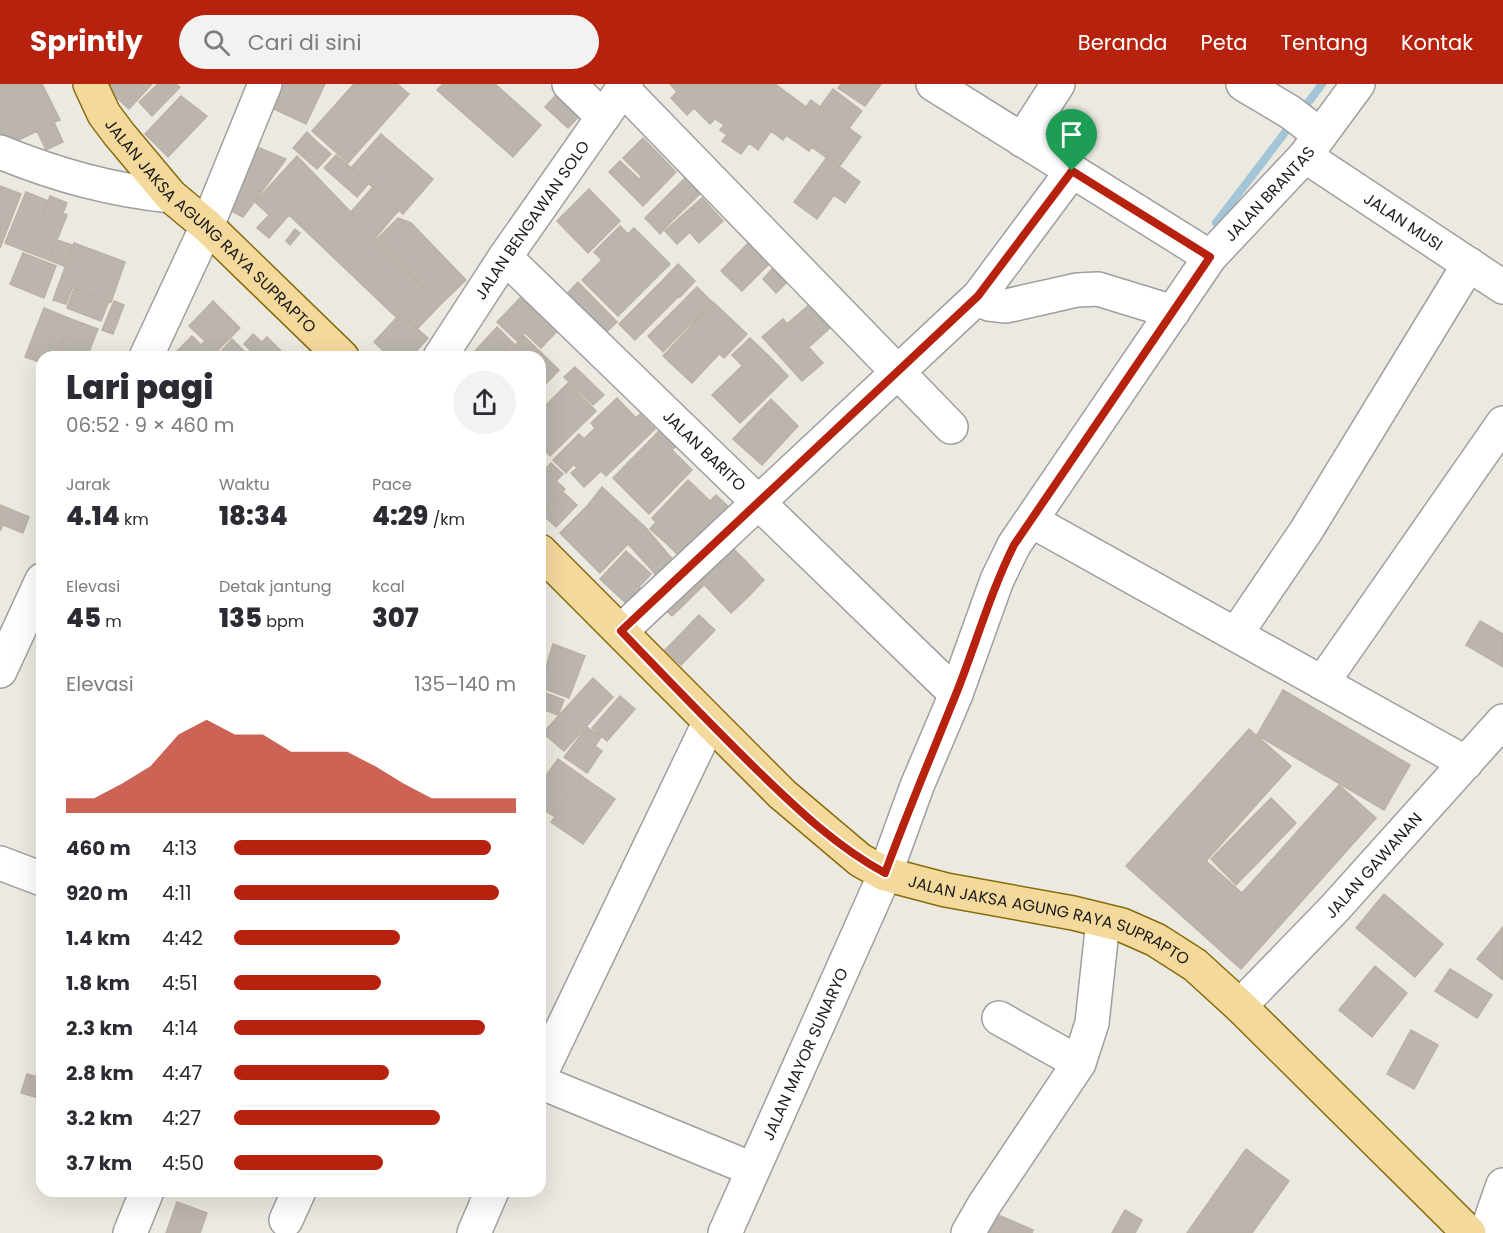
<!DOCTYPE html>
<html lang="id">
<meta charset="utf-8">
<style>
:root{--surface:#fff;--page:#f2f2f3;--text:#2b2b33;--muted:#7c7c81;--accent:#b7220e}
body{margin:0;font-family:Poppins,sans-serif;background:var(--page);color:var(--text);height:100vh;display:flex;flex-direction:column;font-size:22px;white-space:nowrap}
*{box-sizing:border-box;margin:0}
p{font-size:20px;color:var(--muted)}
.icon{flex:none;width:33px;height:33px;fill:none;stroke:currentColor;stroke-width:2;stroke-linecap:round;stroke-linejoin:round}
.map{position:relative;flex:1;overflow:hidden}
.details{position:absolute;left:36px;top:267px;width:510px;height:846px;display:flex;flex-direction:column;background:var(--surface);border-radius:18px;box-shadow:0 6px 24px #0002}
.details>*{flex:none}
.pin{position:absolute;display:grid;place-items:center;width:51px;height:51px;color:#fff;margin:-62px -26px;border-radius:50% 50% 50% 0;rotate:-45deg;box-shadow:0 0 6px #0007}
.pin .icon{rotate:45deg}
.round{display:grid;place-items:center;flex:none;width:63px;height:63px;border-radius:32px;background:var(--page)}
.summary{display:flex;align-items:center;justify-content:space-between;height:102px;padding:0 30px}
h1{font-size:33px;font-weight:800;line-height:45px}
.stats{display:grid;grid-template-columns:repeat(3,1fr);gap:9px;height:102px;padding:6px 30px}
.stats div{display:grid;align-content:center}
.stats b{font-size:26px;font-weight:800}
.stats small{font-size:16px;font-weight:400}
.stats p{font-size:16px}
.chart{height:168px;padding:12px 30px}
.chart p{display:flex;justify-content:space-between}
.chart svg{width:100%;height:108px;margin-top:6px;fill:var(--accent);opacity:.7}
ul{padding:0 30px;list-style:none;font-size:20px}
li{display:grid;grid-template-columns:96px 72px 1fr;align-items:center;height:45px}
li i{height:15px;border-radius:8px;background:var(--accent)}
header{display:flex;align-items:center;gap:36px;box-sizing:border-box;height:84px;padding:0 30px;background:var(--accent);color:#fff}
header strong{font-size:28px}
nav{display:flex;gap:33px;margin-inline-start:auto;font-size:21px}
.search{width:420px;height:54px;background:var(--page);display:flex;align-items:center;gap:15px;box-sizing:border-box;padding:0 21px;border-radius:33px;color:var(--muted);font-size:22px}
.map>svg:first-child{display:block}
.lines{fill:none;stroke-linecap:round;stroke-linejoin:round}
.stream{stroke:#a3c5d7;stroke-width:8}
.building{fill:#bbb5ae;stroke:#bcb1a4;stroke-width:1.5}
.minor-casing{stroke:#9f9f9f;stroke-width:36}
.major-casing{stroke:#876c0b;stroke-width:36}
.minor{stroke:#fff;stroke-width:33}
.major{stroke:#f4d99d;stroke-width:33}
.route-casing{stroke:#fff;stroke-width:12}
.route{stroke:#b7220e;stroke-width:8}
.labels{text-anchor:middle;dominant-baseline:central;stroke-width:4.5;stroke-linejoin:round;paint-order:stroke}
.street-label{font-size:16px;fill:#1b1b1b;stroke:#fff}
</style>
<header>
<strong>Sprintly</strong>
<div class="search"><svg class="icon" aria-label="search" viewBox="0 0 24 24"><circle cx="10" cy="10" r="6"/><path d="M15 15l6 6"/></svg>Cari di sini</div>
<nav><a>Beranda</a><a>Peta</a><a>Tentang</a><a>Kontak</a></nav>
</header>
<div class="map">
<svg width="1503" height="1149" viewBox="0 0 1503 1149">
<rect width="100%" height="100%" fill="#ece9e1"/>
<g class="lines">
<!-- stream -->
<path class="stream" d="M1301,28L1322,0
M1216,139L1293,38"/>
</g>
<!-- building -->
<path class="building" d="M0,0H42L60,36L54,38L63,58L46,66L37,47L11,60L0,53Z
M109,0H152L129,25L106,4Z
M158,0H176L180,3L152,32L139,18Z
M268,0H325L306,40L259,18Z
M354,0H397L409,10L348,79L312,47Z
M443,0H495L541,41L513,73L437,6Z
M670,0H749L710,40L694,24L687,31L671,14L677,8Z
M749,0H775L806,23L783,56L771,47L758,66L749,59L741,70L722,57L727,51L720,46L724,41L715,35Z
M841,0H881L865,22L838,4Z
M563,3L586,25L568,44L545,23Z
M833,5L862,27L849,44L820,23Z
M181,12L207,32L168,73L145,50Z
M811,16L834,33L809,67L786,51Z
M834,33L861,53L839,83L812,63Z
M307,48L316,57L302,72L293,64Z
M381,50L433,95L403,130L351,84Z
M643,54L676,88L643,122L609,88L620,77L639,95L642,93L623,74Z
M243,57L286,75L243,133L218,120Z
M316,57L331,70L317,85L302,72Z
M336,71L369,99L357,113L324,84Z
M297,72L440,221L418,244L400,230L396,233L289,131L269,154L257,144L269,131L255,118Z
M827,73L860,98L845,119L834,111L817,135L794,118Z
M693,86L708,102L672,137L657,122Z
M0,102L21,110L0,164Z
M373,103L399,126L376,153L350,129Z
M589,105L620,137L588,169L557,137Z
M26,108L48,117L28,168L5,159Z
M50,112L67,119L63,129L67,131L49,176L28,168Z
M702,114L723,137L699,159L678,135Z
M657,122L672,137L660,150L645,134Z
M398,134L411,139L466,196L440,221L378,154Z
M678,135L690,148L677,160L665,147Z
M620,142L628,150L602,176L594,168Z
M634,144L670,180L618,232L582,196Z
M295,145L300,149L290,161L286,157Z
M756,151L777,172L742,207L721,187Z
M57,156L72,161L64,182L49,176Z
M74,159L125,178L111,218L72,204L66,220L53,216Z
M23,169L56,182L44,214L10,200Z
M678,180L695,197L680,213L663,196Z
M772,185L786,199L776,209L763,195Z
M663,196L679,212L635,256L619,240Z
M578,198L617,238L598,256L559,218Z
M697,203L712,218L663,268L648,252Z
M74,204L109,217L101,237L67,224Z
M525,209L565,239L541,264L525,249L517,257L497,238Z
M114,217L124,221L113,250L102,246Z
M213,217L240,244L211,273H171L192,252L201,261L205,257L189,242Z
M713,218L747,250L724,274L690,243Z
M810,220L831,243L809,263L787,240Z
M44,224L71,235L56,273H42V279L25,273Z
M400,230L428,254L411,273H390L374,258Z
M71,235L98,245L87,273H56Z
M783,235L823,279L802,297L762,253Z
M497,243L514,260L501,273H479L474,268Z
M690,243L719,270L692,299L663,272Z
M253,250L262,258L267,253L284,270L281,273H248L252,268L244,260Z
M524,252L559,286L540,306V273H504Z
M750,254L771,274L752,292L732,271Z
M232,255L246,269L242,273H216Z
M771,274L788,292L770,310L752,292Z
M742,282L770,310L740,339L712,311Z
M575,283L604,311L593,321L564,293Z
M568,299L596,327L550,372L540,361V327Z
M617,314L636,334L640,330L655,345L606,392L601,387L584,403L571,389L577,384L574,380L566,389L553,376L579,350L584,355L595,344L591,339Z
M771,315L798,342L762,381L733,355Z
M668,338L684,354L672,366L656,350Z
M656,350L692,386L649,430L613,394Z
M551,379L563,390L556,397L565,405L540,432V391Z
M688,396L710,417L668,461L650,445L656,438L652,434Z
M602,403L646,444L628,460L588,421Z
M563,408L577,421L556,443L542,430Z
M716,411L732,426L684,477L668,461Z
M0,421L29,433L23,449L3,441L0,447Z
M588,421L628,460L600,489L560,449Z
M646,444L667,469L650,484L628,460Z
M727,458L764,496L749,512L711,473Z
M626,467L651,490L639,503L644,508L630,523L600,495Z
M667,469L676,479L658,494L650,484Z
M711,473L749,512L731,529L694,490Z
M694,490L704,501L672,532L662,522Z
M699,531L715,546L681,581L665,566Z
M1480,537L1503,550V583L1466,561Z
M553,560L585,572L569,614L540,603Z
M593,594L613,613L564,667L543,649Z
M1283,606L1410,681L1384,726L1257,651Z
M540,607L564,616L558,631L540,624Z
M620,612L635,625L607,657L592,644Z
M587,643L601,653L595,662L602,667L587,689L564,673Z
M1249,645L1291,682L1206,777L1242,809L1339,701L1376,734L1241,885L1126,782Z
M558,675L583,693L555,733L540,723V700Z
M583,693L615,715L583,760L551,738Z
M1271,714L1296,739L1236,801L1211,775Z
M1384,810L1443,860L1415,893L1356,844Z
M1503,843V896L1477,875Z
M1375,882L1407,909L1372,953L1339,926Z
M1450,885L1492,911L1477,934L1435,907Z
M1411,946L1438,961L1414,1005L1387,990Z
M27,990L42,994V1015L21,1009Z
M1246,1065L1289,1097L1252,1149H1187Z
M177,1118L207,1129L200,1149H166Z
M1125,1126L1142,1136L1135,1149H1112Z
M996,1130L1033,1146L1032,1149H988Z"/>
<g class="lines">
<!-- minor casing -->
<g class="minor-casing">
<g id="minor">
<path d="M569,0L603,33"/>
<path d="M933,0L1210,173"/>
<path d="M1243,0L1290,28L1320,51"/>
<path d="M623,5L951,343"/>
<path d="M1022,56L1058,0"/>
<path d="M0,68C57,91 110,106 171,112"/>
<path id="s1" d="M1305,72L1503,203"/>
<path id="s2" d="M505,173L956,610"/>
<path d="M979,212L989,220L1006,222L1077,206L1098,205L1173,228"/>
<path d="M146,273L207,142L265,0"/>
<path id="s3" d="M440,273L505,173L626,0"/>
<path d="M1032,437L1466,679"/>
<path d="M621,547L979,212L1072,87"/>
<path d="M1236,550L1306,447L1469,180"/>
<path d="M0,587L42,496"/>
<path d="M1322,599L1503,339"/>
<path d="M0,779L42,795"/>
<path id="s4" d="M1240,922L1334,825L1503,637"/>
<path d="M999,934L1079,979"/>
<path d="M540,991L709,639"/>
<path d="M540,998L752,1085"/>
<path d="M286,1136L299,1107"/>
<path d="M130,1149L147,1107"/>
<path d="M474,1149L492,1107"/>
<path id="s5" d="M725,1149L885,790L917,702L956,610L997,496L1014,461L1210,173L1305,72L1358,0"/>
<path d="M968,1149L984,1121L1079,979L1092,939L1103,837"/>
<path d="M1486,1149L1503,1101"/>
</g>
</g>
<!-- major casing -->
<g class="major-casing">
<g id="major">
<path id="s6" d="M90,0L104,30L119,50L171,112L207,142L342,273"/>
<path id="s7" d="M540,467L782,710L860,776L885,790L946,806L1073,829L1122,841L1156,856L1195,881L1240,922L1469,1149"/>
</g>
</g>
<!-- minor -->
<use href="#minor" class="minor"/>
<!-- major -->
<use href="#major" class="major"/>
</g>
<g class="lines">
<!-- route casing -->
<g class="route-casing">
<path id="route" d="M1072,87L1210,173L1014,461C990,509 976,560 956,610C932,670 907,729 885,789C837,763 797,725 758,687C711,641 666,594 621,547L978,212Z"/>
</g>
<!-- route -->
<use href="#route" class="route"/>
</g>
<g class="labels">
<!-- street labels -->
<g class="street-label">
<text stroke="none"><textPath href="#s5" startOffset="1182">JALAN BRANTAS</textPath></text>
<text stroke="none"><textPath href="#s3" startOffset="165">JALAN BENGAWAN SOLO</textPath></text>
<text stroke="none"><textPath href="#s1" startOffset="118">JALAN MUSI</textPath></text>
<text stroke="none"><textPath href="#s6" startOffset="188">JALAN JAKSA AGUNG RAYA SUPRAPTO</textPath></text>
<text stroke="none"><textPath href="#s2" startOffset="278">JALAN BARITO</textPath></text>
<text stroke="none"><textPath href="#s4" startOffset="194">JALAN GAWANAN</textPath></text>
<text stroke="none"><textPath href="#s7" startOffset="645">JALAN JAKSA AGUNG RAYA SUPRAPTO</textPath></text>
<text stroke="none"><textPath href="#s5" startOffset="196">JALAN MAYOR SUNARYO</textPath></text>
</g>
</g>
</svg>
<div class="pin" style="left:1072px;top:87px;background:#1e9e55"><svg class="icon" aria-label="arrive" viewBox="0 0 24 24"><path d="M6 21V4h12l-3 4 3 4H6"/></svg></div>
<section class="details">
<div class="summary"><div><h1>Lari pagi</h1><p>06:52 · 9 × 460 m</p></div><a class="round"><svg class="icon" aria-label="share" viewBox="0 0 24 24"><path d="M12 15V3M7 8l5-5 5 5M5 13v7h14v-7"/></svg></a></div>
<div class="stats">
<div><p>Jarak</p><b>4.14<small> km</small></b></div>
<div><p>Waktu</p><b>18:34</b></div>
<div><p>Pace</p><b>4:29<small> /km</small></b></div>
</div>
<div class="stats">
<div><p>Elevasi</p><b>45<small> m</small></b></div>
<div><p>Detak jantung</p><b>135<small> bpm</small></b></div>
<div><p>kcal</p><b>307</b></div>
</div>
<div class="chart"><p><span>Elevasi</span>135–140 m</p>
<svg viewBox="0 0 160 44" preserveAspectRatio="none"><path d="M0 44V38L10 38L20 32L30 25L40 12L50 6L60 12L70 12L80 19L90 19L100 19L110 25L120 32L130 38L140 38L150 38L160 38V44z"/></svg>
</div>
<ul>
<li><b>460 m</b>4:13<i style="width:91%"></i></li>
<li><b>920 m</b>4:11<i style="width:94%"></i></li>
<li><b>1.4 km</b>4:42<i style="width:59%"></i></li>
<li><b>1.8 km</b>4:51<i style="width:52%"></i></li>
<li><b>2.3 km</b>4:14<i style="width:89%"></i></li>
<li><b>2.8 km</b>4:47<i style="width:55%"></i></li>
<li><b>3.2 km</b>4:27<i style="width:73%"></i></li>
<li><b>3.7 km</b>4:50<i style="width:53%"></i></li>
</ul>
</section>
</div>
